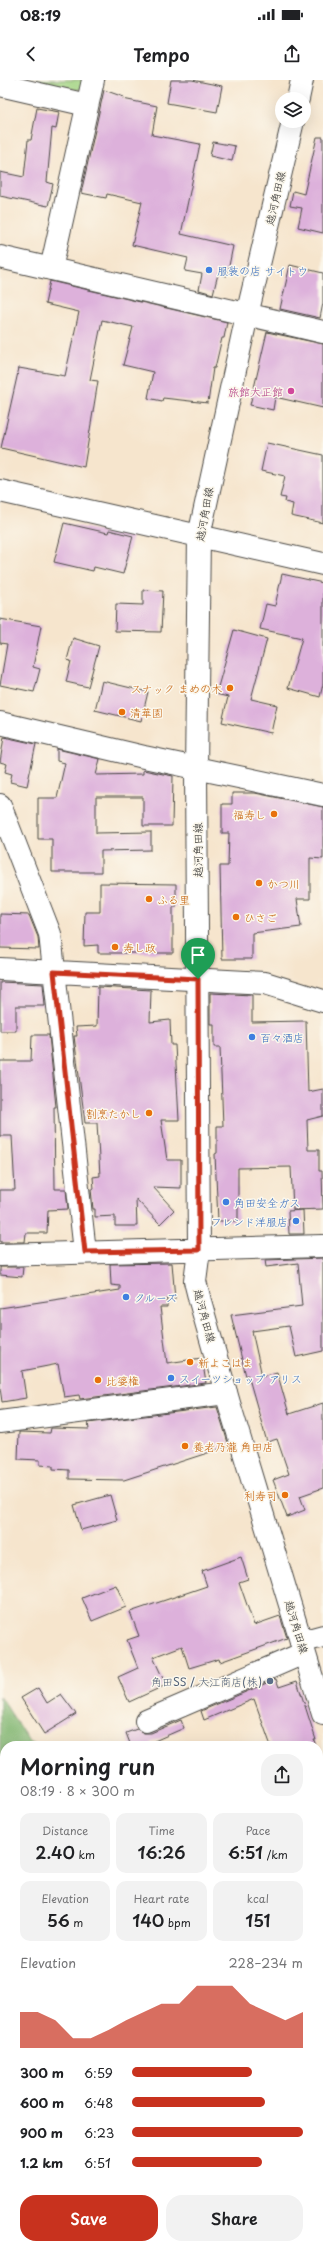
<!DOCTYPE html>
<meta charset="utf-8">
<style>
:root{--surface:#fff;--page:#f2f2f2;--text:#202124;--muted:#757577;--accent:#c8321e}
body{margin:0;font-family:"Playpen Sans","Klee One",sans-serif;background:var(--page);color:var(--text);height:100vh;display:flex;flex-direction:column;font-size:15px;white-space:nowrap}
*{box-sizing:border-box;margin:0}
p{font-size:13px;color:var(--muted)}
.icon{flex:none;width:22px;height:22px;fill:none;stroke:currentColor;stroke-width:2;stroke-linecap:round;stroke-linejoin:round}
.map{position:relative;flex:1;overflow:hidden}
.drawer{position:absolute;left:0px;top:1661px;width:323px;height:508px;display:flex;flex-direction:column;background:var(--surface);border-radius:16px 16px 0 0;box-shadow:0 4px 16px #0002}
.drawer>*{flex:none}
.fabs{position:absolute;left:275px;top:12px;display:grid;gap:8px}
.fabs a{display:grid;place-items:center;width:36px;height:36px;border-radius:50%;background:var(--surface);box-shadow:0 4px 16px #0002;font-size:20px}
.pin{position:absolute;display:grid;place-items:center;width:34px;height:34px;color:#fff;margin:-41px -17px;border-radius:50% 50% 50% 0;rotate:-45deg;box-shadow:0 0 4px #0007}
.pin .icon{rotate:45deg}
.round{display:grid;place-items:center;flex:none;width:42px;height:42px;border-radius:16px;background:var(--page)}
.head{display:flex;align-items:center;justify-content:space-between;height:68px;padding:0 20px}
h1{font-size:22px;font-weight:600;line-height:30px}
.metrics{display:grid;grid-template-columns:repeat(3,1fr);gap:6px;height:68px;padding:4px 20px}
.metrics div{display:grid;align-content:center;border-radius:10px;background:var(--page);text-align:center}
.metrics b{font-size:17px;font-weight:600}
.metrics small{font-size:11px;font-weight:400}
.metrics p{font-size:11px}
.chart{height:112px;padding:8px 20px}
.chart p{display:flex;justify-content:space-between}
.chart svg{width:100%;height:72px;margin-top:4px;fill:var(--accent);opacity:.7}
.cta{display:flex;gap:8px;margin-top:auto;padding:8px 20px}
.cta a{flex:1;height:46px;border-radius:16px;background:var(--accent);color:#fff;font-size:16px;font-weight:600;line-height:46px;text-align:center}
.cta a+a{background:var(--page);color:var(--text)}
ul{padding:0 20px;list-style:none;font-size:13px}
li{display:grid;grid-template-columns:64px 48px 1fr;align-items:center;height:30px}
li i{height:10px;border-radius:5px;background:var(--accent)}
.status{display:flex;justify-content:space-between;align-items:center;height:28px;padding:0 20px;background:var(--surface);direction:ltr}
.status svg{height:11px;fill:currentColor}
header{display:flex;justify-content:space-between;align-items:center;height:52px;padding:0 20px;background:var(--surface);font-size:18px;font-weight:600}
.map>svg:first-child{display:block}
.green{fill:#a2d483;stroke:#668057}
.forest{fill:#81b671;stroke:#56704e}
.building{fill:#ddb1db}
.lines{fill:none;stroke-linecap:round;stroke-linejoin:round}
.lane-casing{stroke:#494743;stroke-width:13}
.street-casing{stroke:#494743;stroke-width:24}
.secondary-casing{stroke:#494743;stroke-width:24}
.lane{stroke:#fff;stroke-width:11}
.street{stroke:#fff;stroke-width:22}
.secondary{stroke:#fff;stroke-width:22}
.route-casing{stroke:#fff;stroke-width:8}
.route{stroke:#c8321e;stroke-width:5}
.shop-dot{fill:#3f7fe0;stroke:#fbf7ec;stroke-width:1.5}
.hotel-dot{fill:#d1479c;stroke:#fbf7ec;stroke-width:1.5}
.food-dot{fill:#e8710a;stroke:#fbf7ec;stroke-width:1.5}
.service-dot{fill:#5c6f8a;stroke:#fbf7ec;stroke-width:1.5}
.labels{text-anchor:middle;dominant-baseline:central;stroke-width:3;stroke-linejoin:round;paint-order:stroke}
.street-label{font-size:11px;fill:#2b2b2b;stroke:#fbf7ec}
.shop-label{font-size:11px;fill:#366cbe;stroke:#fbf7ec;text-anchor:start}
.hotel-label{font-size:11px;fill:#b23c85;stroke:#fbf7ec;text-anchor:end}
.food-label{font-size:11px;fill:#c56008;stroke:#fbf7ec;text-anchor:start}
.service-label{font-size:11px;fill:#4e5e75;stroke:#fbf7ec;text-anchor:end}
</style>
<div class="status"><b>08:19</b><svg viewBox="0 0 49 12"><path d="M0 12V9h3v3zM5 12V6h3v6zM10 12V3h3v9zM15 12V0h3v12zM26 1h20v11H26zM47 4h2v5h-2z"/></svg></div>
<header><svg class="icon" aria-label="back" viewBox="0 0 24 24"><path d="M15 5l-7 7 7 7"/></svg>Tempo<svg class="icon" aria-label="share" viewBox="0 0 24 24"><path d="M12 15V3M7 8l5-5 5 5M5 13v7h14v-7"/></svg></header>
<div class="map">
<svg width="323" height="2169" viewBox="0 0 323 2169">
<rect width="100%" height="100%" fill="#fbf7ec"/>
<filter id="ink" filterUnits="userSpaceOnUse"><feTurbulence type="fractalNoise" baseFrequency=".025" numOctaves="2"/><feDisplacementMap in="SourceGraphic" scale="8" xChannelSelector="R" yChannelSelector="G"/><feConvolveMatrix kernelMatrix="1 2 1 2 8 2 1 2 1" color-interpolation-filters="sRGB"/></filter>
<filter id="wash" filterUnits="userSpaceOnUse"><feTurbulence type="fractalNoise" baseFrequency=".012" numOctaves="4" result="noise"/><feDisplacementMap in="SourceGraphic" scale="16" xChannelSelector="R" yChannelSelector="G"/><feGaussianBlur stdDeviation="0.9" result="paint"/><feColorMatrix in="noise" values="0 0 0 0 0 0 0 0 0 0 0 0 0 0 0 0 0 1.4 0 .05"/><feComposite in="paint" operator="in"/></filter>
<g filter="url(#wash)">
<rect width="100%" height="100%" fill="#f6e5cd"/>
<!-- green -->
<path class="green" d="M37,0H88L86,8L76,10Z"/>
<!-- forest -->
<path class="forest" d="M0,1616L28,1660L38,1666H5V1699L0,1687Z"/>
<g id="blocks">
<!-- building -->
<path class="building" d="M171,0H192L222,6L217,32L167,23Z
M104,10L124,17L123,19L157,26L152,55L200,64L181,154L233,166L227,196L218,194L213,214L199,210L202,194L185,191L188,178L132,165L142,122L107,114L106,118L81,113Z
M37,28L59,32L56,49L52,48L47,102L53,104L48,126L0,116V92L24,97L28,60H31Z
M317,57H323V153L298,147L302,128L290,126L293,111L304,114Z
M213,62L235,66L232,81L210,76Z
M290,185L323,193V223L320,238L280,229Z
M50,201L227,242L224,258H222L215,288H213L208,323L163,318L162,321L148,318L153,292L123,285L133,247L102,240L90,300L98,301L84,387L1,368L19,288L65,296L79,232L45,224Z
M267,252L323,264V328L275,317L273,330L250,325Z
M267,363L323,375V443L291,436L293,424L285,422L286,418L280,417L285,396L261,391Z
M64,443L108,453L109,450L133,456L123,494L94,487L93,491L54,482Z
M282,494L323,503V604L320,617L288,608L302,558L260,549L266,524L275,526Z
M143,510L163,511L161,552L115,551L116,524L143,525Z
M0,539L41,546L33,587L40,589L34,612L0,605L7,564L0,563Z
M234,550L267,559L251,619L277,625L271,653L222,642L228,617L216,614Z
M73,558L99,566L88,607L66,602L71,581L67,580Z
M102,601L148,612L141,641L95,630Z
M4,657L36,664L27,706L10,702L12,694L5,692L7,684L0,682Z
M57,669L100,679L96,695L143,694V690L173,696L172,746H143V717H96V753L151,752V770L101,771V792H52V759H38V718H57L65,683L57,681Z
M232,713H255L323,727V779L310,778V819H297L301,847L252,853V879H222L220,786H228L229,753H222V724H232Z
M100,803L176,804V827H173V873H98V865L84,866L85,832H100Z
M0,834L29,835L38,857L39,869L0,868Z
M0,902L43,904L45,926H16V951H0Z
M98,907L151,910L150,942L170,940L171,965H175L179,1040H161L167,1080H181V1108L153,1107L174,1130L160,1144L136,1119L137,1146H115V1136L95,1137V1129H93L91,1109H94L93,1097L100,1096L97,1043H85L74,956H77L76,947L97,946Z
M210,913L252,915V942L306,941L308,1012L323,1009V1036L307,1040L308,1070H319V1091H322L323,1129L293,1130L291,1087L238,1088V1141H218L215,1074L217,1073V1046H223L220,967H214V944H210Z
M32,955H49L56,1027H54L55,1109H66L68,1129L48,1130L47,1153H26L25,1162H0V1110H15L12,1056H0V981H31Z
M303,1130L304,1154H289L288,1131Z
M323,1178V1271L296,1277L289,1246L252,1251L262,1296L277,1292L289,1334L323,1323V1408L300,1416L305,1430L287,1437L273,1400L289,1394L277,1359L267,1362L248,1295L246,1296L231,1235L302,1226L298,1183L266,1187L265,1180Z
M172,1183L175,1219H167V1227H160L167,1283L202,1278L206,1303L80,1319L79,1315L64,1317L58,1284L22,1291L26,1318L2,1322L0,1308V1228L120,1210V1206L111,1205L110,1184Z
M0,1187H23L22,1197L0,1195Z
M217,1327L229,1366L124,1400L69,1399V1390L53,1389V1386L40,1385V1380L18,1379L19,1352L50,1353L51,1348L89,1349L88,1343Z
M110,1415L117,1440L81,1450L74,1425Z
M241,1477L248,1499L239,1502L254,1545L280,1536L287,1558L220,1582L219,1579L189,1588L182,1566L153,1577L166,1605L129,1622L118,1597L138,1588L127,1560L139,1556L130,1532L207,1506L202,1491Z
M116,1505L126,1527L92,1541L82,1518Z
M276,1599L279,1607L297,1601L316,1660H314L316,1666H271L254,1619L204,1640L201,1631Z
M38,1608L47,1623L61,1614L76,1634L44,1654L21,1618Z
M181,1640L184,1648L150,1663L151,1666H131L126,1653L137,1649L144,1653H151Z"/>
</g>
</g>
<g filter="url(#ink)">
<use href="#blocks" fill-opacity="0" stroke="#494743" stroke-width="1"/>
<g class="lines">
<!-- lane casing -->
<g class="lane-casing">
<path id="lane" d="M0,1913L5,1911
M0,2066L5,2064
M213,2169L217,2164"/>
</g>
<!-- street casing -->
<g class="street-casing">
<path id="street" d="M0,5L87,25
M0,177L323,252
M51,189L93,0
M0,643L144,677L323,715
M0,725L50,854L85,1172
M0,889L265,903L323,921
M0,1342L226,1313
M301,1562L323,1556
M146,1641L304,1573
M0,1804L5,1812
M318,1956L323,1954
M0,2020L5,2026
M170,2164L172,2169"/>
</g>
<!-- secondary casing -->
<g class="secondary-casing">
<path id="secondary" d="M298,19L302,0
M293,41L247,235L199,456L196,689L199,1170L195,1201L200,1221L229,1323L323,1634
M0,411L323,484
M0,1175L323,1166"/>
</g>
<!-- lane -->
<use href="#lane" class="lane"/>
<!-- street -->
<use href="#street" class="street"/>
<!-- secondary -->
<use href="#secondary" class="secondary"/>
</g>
</g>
<g class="lines" filter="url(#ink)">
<!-- route casing -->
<g class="route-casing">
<path id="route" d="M54,892L198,899L199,1170L85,1172Z"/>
</g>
<!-- route -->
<use href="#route" class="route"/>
</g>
<!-- markers -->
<g class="shop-dot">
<circle cx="209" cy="190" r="4"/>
<circle cx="252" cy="957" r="4"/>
<circle cx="226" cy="1122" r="4"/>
<circle cx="296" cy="1141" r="4"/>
<circle cx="126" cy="1217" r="4"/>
<circle cx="171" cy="1298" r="4"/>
</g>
<circle class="hotel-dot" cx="291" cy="311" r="4"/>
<g class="food-dot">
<circle cx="230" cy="608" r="4"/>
<circle cx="122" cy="632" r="4"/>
<circle cx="274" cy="734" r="4"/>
<circle cx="259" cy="803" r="4"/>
<circle cx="149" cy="819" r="4"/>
<circle cx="236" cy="837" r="4"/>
<circle cx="115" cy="867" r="4"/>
<circle cx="149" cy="1033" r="4"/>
<circle cx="190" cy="1282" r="4"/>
<circle cx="98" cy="1300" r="4"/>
<circle cx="185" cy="1366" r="4"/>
<circle cx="285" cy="1415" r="4"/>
</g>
<circle class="service-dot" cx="270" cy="1601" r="4"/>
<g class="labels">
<!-- street labels -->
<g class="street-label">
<text transform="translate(275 118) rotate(-77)">越河角田線</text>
<text transform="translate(204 434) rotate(-80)">越河角田線</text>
<text transform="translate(197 770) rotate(-90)">越河角田線</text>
<text transform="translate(205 1236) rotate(75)">越河角田線</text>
<text transform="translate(297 1547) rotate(73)">越河角田線</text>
</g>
<!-- shop labels -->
<g class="shop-label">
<text x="217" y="190">服装の店 サイトウ</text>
<text x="260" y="957">百々酒店</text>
<text x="234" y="1122">角田安全ガス</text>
<text x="288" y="1141" text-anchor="end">フレンド洋服店</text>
<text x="134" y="1217">クルーズ</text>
<text x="179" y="1298">スイーツショップ アリス</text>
</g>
<!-- hotel labels -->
<g class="hotel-label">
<text x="283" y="311">旅館大正館</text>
</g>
<!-- food labels -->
<g class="food-label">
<text x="222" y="608" text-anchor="end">スナック まめの木</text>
<text x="130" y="632">清華園</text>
<text x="266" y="734" text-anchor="end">福寿し</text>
<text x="267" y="803">かつ川</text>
<text x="157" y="819">ふる里</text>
<text x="244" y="837">ひさご</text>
<text x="123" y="867">寿し政</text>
<text x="141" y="1033" text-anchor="end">割烹たかし</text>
<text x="198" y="1282">新よこはま</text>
<text x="106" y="1300">比婆権</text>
<text x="193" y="1366">養老乃瀧 角田店</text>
<text x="277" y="1415" text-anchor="end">利寿司</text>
</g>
<!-- service labels -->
<g class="service-label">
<text x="262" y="1601">角田SS / 大江商店(株)</text>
</g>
</g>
</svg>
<div class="fabs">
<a><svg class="icon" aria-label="layers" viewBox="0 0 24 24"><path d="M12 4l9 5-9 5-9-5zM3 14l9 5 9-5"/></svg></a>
</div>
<div class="pin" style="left:198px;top:899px;background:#1e9e55"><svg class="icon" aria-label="arrive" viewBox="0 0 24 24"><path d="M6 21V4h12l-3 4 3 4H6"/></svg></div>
<section class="drawer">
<div class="head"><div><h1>Morning run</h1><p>08:19 · 8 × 300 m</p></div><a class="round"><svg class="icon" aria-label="share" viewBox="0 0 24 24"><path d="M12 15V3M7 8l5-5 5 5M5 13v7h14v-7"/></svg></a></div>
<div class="metrics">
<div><p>Distance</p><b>2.40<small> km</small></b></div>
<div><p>Time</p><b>16:26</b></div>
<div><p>Pace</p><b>6:51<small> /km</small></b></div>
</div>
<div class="metrics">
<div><p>Elevation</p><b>56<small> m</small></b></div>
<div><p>Heart rate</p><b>140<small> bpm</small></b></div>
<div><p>kcal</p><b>151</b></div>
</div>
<div class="chart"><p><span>Elevation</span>228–234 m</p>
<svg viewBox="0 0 160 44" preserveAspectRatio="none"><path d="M0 44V22L10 22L20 27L30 38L40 38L50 33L60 27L70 22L80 17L90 17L100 6L110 6L120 6L130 17L140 22L150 27L160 22V44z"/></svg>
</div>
<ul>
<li><b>300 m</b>6:59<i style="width:70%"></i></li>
<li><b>600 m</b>6:48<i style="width:78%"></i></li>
<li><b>900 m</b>6:23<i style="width:100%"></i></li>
<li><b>1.2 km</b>6:51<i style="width:76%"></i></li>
</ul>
<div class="cta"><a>Save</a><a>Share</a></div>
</section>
</div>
